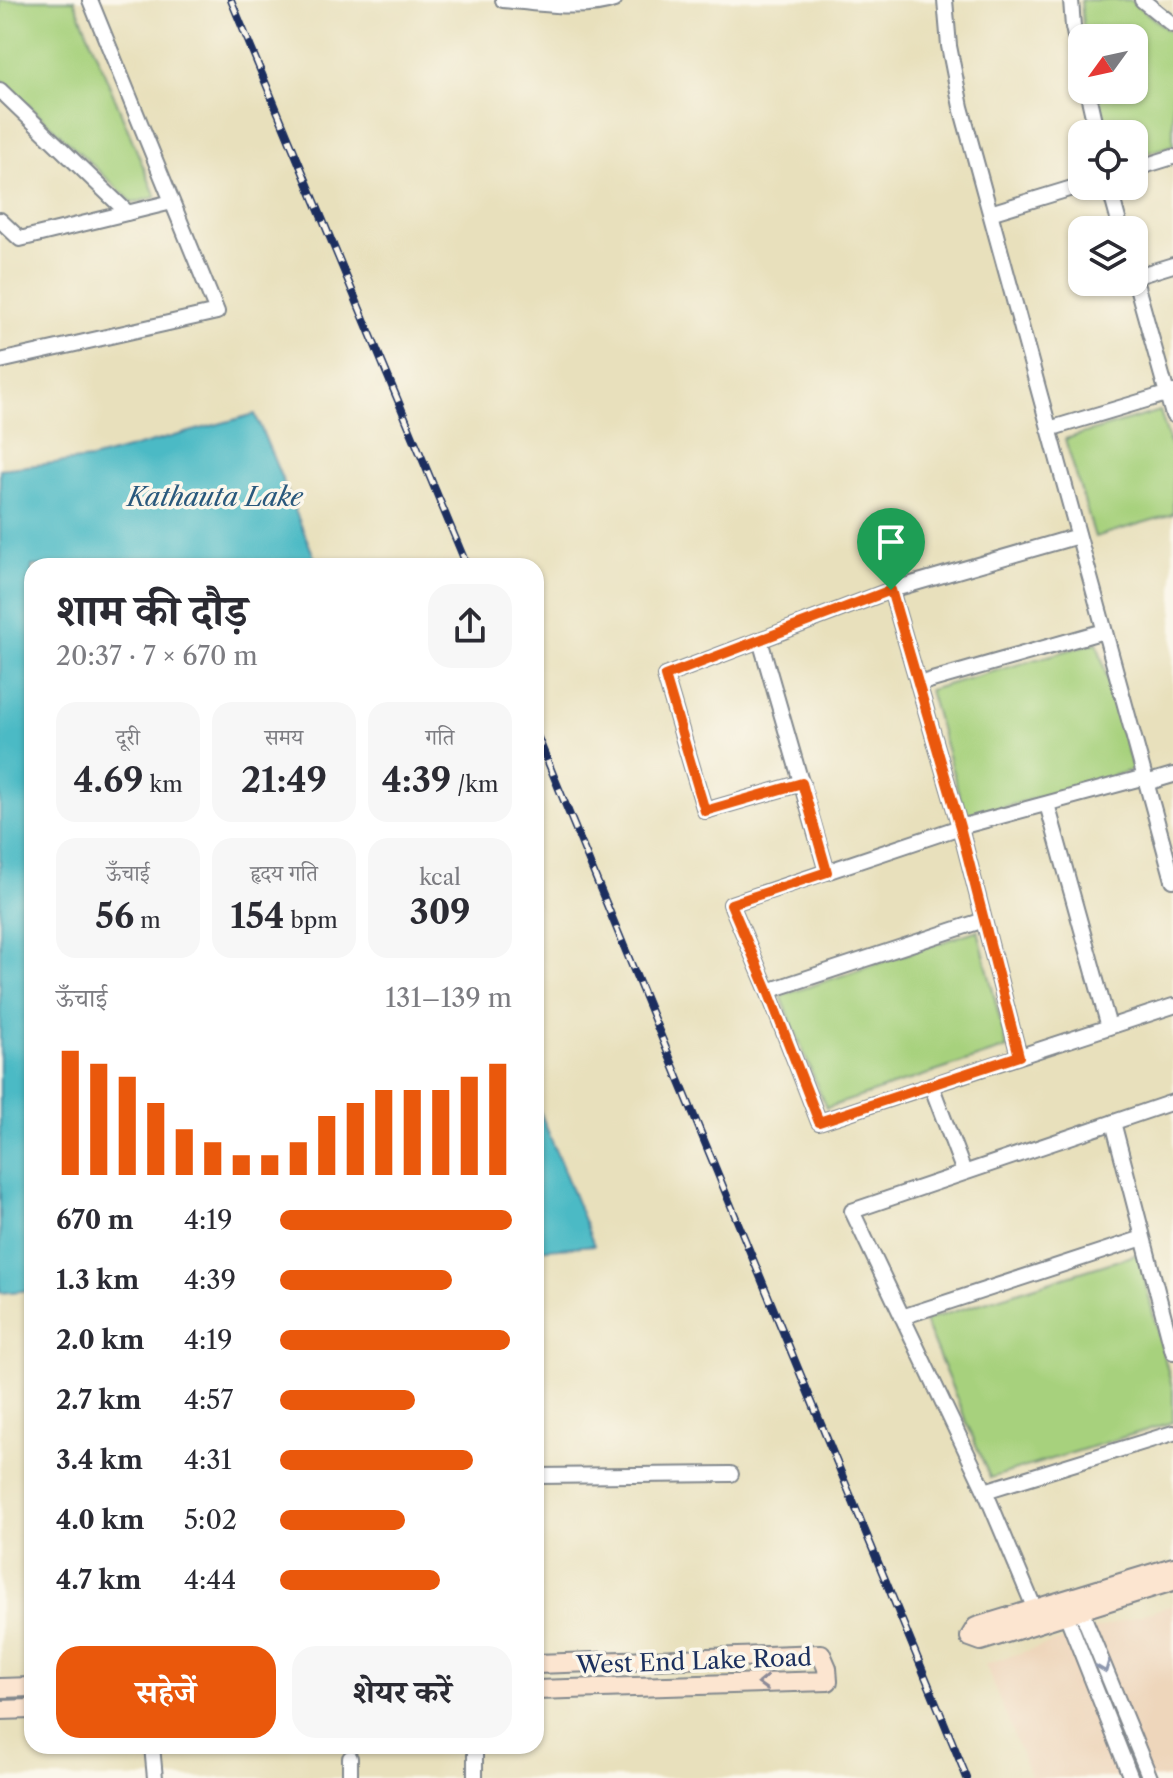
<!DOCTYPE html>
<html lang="hi">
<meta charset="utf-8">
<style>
:root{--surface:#fff;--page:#f7f7f7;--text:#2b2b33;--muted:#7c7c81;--accent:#ea580c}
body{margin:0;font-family:"Libre Caslon Text","Noto Serif Devanagari",serif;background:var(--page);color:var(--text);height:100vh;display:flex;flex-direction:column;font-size:30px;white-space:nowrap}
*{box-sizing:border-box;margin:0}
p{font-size:26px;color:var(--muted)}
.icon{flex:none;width:44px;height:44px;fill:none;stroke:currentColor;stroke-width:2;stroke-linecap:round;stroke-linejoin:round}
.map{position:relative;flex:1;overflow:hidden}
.details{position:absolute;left:24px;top:558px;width:520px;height:1196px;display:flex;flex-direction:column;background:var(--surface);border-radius:24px;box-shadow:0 2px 6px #0004}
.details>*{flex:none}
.needle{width:52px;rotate:237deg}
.tools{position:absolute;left:1068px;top:24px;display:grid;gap:16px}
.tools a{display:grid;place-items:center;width:80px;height:80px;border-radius:16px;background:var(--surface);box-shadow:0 2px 6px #0004;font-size:40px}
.pin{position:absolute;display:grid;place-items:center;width:68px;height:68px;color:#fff;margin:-82px -34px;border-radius:50% 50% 50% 0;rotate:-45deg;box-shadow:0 0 8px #0007}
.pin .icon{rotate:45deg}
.round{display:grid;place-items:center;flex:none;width:84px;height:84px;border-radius:24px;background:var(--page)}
.overview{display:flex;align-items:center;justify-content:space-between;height:136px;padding:0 32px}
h1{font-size:44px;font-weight:700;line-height:60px}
.stats{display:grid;grid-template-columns:repeat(3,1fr);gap:12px;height:136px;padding:8px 32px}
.stats div{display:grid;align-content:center;border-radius:20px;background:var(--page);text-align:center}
.stats b{font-size:34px;font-weight:700}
.stats small{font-size:22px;font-weight:400}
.stats p{font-size:22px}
.chart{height:224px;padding:16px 32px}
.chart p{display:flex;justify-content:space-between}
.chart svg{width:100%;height:144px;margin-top:8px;stroke:var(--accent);stroke-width:6}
.button{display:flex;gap:16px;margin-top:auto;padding:16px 32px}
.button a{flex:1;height:92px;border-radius:24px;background:var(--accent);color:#fff;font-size:32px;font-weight:700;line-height:92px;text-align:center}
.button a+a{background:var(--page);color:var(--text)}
ul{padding:0 32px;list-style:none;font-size:26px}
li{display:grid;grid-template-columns:128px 96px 1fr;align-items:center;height:60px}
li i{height:20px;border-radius:10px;background:var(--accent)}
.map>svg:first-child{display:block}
.built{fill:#eed6bb}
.green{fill:#a7d17d;stroke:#61806e;stroke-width:2}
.water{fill:#4cbac5;stroke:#347492;stroke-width:2}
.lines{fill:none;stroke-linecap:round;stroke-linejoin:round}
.street-casing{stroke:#82888d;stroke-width:18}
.secondary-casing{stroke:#82888d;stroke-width:22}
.street{stroke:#fff;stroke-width:14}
.secondary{stroke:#fce5d0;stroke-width:18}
.rail-casing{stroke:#1b2f5e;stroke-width:8}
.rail{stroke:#fbf7ec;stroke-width:5;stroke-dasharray:15;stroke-linecap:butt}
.oneway{stroke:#8d97ae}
.oneway2{stroke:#8c8a97}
.route-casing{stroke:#fff;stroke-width:16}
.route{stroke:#ea580c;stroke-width:10}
.labels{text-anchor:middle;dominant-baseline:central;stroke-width:7;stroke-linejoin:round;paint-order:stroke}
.street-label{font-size:24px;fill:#1b2f5e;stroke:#fbf7ec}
.water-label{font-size:26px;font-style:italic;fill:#2a597d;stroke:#fbf7ec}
</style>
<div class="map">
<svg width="1173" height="1778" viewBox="0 0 1173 1778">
<rect width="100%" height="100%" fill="#fbf7ec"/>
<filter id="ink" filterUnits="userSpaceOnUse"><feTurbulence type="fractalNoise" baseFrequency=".0125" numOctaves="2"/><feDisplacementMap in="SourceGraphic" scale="16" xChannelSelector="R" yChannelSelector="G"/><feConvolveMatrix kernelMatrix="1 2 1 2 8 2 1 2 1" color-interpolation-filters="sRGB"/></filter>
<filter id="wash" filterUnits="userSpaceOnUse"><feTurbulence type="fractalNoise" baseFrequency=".006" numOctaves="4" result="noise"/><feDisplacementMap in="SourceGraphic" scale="32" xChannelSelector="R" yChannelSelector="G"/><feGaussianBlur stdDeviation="1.8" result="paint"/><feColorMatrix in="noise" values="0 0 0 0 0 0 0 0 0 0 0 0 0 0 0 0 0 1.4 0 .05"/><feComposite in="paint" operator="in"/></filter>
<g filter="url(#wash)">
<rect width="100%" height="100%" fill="#e8e0bc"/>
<!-- built -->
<path class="built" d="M1173,1605V1778H1031L985,1664Z"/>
<!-- green -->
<path class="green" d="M0,0H74L156,197L133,203L0,78Z
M1081,0H1130L1173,34V145L1134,157V134H1108L1097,90H1134V38H1084Z
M1160,411L1173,454V514L1095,537L1065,439Z
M1097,642L1133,770L966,818L929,690Z
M978,930L1007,1048L826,1108L781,996Z
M1138,1254L1173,1391V1422L990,1478L924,1321Z"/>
<!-- water -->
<path class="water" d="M255,414L318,566H32V1290L0,1293V469L91,459Z
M536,1102L594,1245L536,1250Z"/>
</g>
<g filter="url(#ink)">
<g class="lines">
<!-- street casing -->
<g class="street-casing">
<path id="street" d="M503,0C534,3 585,11 614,0
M945,0L949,46L961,107L1173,880
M1071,0L1073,27L1082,69
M1142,0L1173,25
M0,90L128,213
M1087,90L1097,134
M1134,169L1173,157
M1109,186L1121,230
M990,213L1082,185
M0,220L20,239L172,202
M1134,276L1173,415
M1134,277L1173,265
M0,361L217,312L90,0
M1049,429L1173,392
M891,590L960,827L1019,1056
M760,640L827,872
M918,684L1104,631
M1145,777L960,827L731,904L768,991L819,1122L1173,1006
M802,783L705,811L665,676L891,590L1078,536
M1146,783L1173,775
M1047,804L1109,1027
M768,991L984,920
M931,1085L964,1172
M1113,1122L1173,1352
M902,1317L1143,1238
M536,1476L731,1474
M985,1491L1173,1433
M1075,1605L1081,1610L1150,1778
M1067,1607L1066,1614L1131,1778
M1039,1619L985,1491L852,1211L1173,1102
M152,1746L155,1778
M475,1746V1778
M350,1758V1778"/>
</g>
<!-- secondary casing -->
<g class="secondary-casing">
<path id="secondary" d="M1173,1567L976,1627L970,1637L981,1641L1173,1581
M536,1664L821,1654L827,1668L828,1681L536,1690
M0,1688L32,1687
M0,1710L32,1709"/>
</g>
<!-- street -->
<use href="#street" class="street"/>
<!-- secondary -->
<use href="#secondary" class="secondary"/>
<!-- rail casing -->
<g class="rail-casing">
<path id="rail" d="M231,0L467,566
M536,733L967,1778"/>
</g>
<!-- rail -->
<use href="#rail" class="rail"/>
</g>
<!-- one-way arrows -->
<defs><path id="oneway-chevron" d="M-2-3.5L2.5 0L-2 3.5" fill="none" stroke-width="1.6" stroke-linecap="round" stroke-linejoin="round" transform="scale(2)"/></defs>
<use class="oneway" href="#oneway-chevron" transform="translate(1104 1667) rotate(68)"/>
<use class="oneway2" href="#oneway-chevron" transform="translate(763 1683) rotate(178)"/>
</g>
<g class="lines" filter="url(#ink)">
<!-- route casing -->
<g class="route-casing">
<path id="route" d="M891,590L960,827L1019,1056L819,1122L768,991L731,904L827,872L802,783L705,811L665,676Z"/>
</g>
<!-- route -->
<use href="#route" class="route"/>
</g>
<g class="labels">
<!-- street labels -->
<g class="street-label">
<text transform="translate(694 1661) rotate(-2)">West End Lake Road</text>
</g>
<!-- water labels -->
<g class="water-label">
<text x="215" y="497">Kathauta Lake</text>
</g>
</g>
</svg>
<div class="tools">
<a><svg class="needle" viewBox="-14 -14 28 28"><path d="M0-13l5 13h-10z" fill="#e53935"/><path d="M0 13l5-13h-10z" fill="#7c7c81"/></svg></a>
<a><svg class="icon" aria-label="locate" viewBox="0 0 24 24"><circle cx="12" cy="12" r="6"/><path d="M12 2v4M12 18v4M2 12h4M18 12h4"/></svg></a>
<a><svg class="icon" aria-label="layers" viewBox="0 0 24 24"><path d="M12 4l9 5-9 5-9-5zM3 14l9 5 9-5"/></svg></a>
</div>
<div class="pin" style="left:891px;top:590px;background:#1e9e55"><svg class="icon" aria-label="arrive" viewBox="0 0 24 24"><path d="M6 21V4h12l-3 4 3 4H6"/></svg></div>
<section class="details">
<div class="overview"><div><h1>शाम की दौड़</h1><p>20:37 · 7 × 670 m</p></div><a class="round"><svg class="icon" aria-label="share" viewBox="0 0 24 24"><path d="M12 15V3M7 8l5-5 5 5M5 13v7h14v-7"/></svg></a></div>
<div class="stats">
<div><p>दूरी</p><b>4.69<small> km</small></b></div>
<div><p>समय</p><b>21:49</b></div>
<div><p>गति</p><b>4:39<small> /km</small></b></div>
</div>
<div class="stats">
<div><p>ऊँचाई</p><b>56<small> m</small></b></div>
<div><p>हृदय गति</p><b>154<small> bpm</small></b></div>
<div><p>kcal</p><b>309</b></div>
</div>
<div class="chart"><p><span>ऊँचाई</span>131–139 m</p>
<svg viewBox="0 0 160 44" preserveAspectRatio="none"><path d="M5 44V6M15 44V10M25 44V14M35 44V22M45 44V30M55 44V34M65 44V38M75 44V38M85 44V34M95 44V26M105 44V22M115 44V18M125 44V18M135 44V18M145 44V14M155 44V10"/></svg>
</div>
<ul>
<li><b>670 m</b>4:19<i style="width:100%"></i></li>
<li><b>1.3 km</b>4:39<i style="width:74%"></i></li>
<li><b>2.0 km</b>4:19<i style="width:99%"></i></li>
<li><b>2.7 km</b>4:57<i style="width:58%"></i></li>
<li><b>3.4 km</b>4:31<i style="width:83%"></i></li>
<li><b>4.0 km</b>5:02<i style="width:54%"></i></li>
<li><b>4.7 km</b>4:44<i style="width:69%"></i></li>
</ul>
<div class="button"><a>सहेजें</a><a>शेयर करें</a></div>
</section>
</div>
